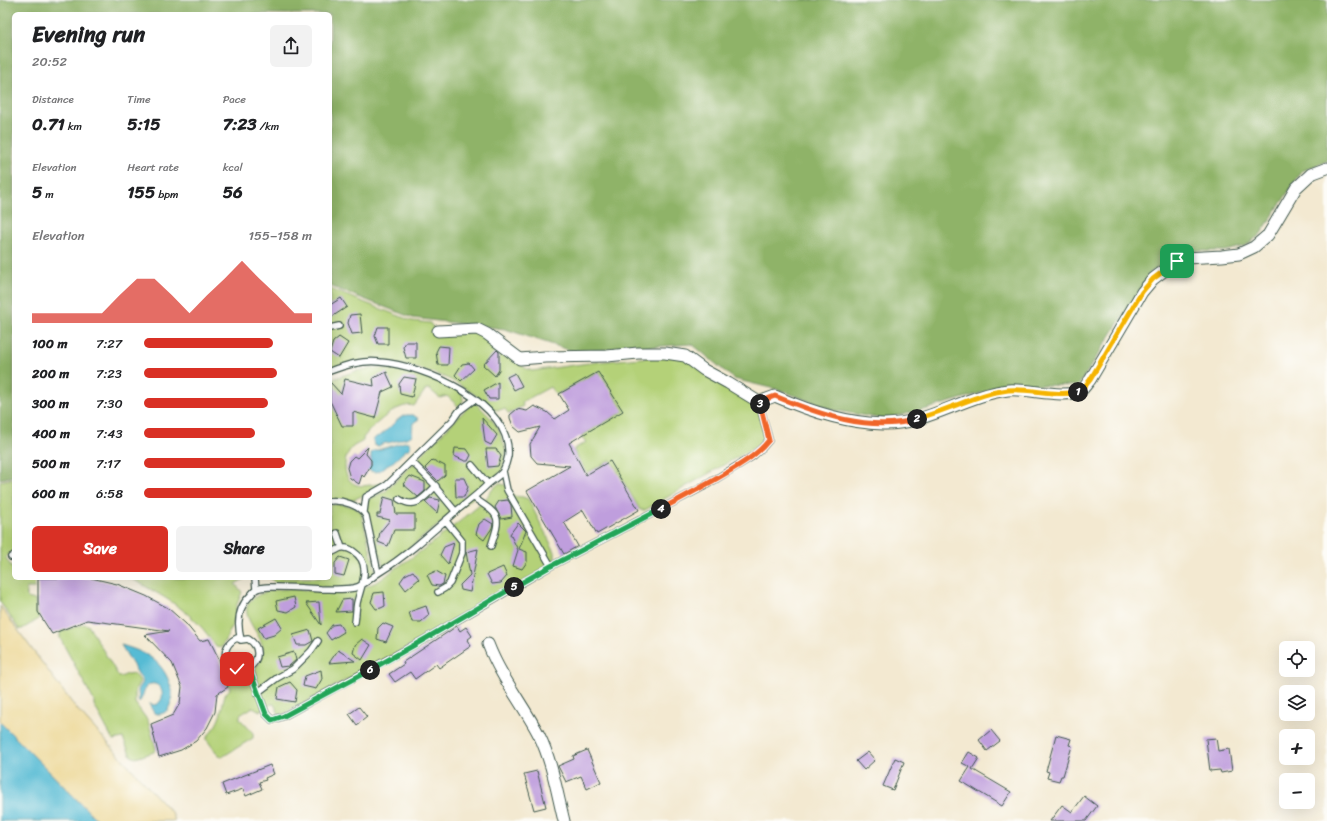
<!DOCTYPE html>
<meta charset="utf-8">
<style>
:root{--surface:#fff;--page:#f2f2f2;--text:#202124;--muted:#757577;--accent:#d93025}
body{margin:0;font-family:Sriracha,sans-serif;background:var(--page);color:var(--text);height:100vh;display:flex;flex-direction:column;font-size:15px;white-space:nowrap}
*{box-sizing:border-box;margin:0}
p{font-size:13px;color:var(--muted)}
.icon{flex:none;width:22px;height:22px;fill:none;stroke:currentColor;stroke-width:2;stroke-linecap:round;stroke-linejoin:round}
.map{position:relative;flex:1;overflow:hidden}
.details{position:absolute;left:12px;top:12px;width:320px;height:568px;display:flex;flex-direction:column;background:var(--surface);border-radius:6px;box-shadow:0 4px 16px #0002}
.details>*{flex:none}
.tools{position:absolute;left:1279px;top:641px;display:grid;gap:8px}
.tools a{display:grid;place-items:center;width:36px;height:36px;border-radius:6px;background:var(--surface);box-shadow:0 4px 16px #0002;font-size:20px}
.pin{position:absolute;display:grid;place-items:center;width:34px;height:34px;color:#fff;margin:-17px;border-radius:8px;box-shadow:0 2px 6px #0006}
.km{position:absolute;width:20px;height:20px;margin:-10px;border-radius:50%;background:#222;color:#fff;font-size:11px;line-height:20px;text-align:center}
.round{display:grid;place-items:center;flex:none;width:42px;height:42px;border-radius:6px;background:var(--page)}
.headline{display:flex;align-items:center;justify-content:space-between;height:68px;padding:0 20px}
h1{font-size:22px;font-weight:700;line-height:30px}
.stats{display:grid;grid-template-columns:repeat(3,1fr);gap:6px;height:68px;padding:4px 20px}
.stats div{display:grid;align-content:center}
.stats b{font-size:17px;font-weight:700}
.stats small{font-size:11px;font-weight:400}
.stats p{font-size:11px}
.chart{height:112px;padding:8px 20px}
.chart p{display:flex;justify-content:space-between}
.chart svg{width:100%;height:72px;margin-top:4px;fill:var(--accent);opacity:.7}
.button{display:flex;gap:8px;margin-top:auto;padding:8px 20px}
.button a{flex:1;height:46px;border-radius:6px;background:var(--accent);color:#fff;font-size:16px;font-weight:700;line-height:46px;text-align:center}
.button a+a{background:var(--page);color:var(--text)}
ul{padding:0 20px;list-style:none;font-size:13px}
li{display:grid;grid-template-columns:64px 48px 1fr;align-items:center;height:30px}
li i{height:10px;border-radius:5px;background:var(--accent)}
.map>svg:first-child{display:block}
.green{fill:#b4d178;stroke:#6a8756}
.forest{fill:#8fb368;stroke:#57784e}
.sand{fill:#eeda9e;stroke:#868c69}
.water{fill:#56bbd4;stroke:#3a7c84}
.building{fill:#bf9edd}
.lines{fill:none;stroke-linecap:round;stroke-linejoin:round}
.service-casing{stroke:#3f574c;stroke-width:8}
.minor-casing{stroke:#3f574c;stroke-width:13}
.service{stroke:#fff;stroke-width:5.5}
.minor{stroke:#fff;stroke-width:11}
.split-1-casing{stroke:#fff;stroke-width:8}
.split-2-casing{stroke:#fff;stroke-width:8}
.split-3-casing{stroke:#fff;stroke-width:8}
.split-4-casing{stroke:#fff;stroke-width:8}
.split-5-casing{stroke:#fff;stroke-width:8}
.split-6-casing{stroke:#fff;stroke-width:8}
.split-7-casing{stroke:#fff;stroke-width:8}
.split-1{stroke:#f5b400;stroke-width:5}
.split-2{stroke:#f5b400;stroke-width:5}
.split-3{stroke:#f0652b;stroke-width:5}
.split-4{stroke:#f0652b;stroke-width:5}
.split-5{stroke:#22a559;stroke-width:5}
.split-6{stroke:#22a559;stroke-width:5}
.split-7{stroke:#22a559;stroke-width:5}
</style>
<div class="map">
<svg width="1327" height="821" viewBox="0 0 1327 821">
<rect width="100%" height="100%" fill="#fdfcf7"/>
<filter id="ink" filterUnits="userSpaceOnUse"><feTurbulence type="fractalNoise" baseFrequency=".025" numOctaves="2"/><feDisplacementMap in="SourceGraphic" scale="8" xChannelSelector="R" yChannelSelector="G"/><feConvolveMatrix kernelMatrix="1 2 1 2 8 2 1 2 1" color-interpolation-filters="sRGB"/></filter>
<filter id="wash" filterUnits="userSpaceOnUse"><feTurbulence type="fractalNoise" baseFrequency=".012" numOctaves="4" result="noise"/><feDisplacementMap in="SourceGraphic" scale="16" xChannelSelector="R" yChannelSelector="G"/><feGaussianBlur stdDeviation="0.9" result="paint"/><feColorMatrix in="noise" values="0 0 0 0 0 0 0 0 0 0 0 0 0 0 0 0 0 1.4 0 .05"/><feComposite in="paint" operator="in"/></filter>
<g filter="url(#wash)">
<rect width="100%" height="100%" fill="#f3e9d1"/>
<!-- green -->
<path class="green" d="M330,289L412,321L430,323L438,335L476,332L500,347L525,368L532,371L596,362L663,356L684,357L757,403L764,438L762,443L645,510H640L611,460L587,473L574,451V449L586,442L581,436L624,411L599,371L556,395L550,387L522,402L523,406L509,414L505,409L494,410C462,383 443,373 402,365C395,364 385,361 378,361C362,362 346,367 330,370Z
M373,368C392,369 410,370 428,376C440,380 451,387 462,392L463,401L460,405L458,406L447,396L440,398L429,389H426L414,406C399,401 372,426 363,438V441C359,444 353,445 350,450C342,460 343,481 357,485C363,487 373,484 379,484H381V487L353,500H330V380L356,371Z
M472,403L477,404L490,417L498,428L505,447L506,454L502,471L474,497L386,566L383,565L366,511L367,500L386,491Z
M14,478V552L6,556V558L14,571V578H34L35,588H27L26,590L27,598L35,600L37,612L39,616V619L22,629H19L0,602V481Z
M499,484C508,484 510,489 513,496L523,497L528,499L555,552V559L553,564L424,638L281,715L279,714L274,704H271L260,711L253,707L240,715V719L253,733V738L222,757L219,756L207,740V737C213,730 219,722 221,712C224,702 222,696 230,689C229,686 228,682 228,680C228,666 261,680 263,651C264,633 232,613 255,597C280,580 319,596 348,592C356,591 366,587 374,583C382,580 389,573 396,568C426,549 454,526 481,504C488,498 491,488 499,484Z
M340,504L354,507L361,512L376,573L361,584L341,588L276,584L270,578H330V505Z
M128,578H246L235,584L242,592L236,607V616L233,625L221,648L216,647C200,620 177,604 150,589C143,585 136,580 128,578Z
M84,624L88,625L119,677C125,676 129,672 135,674L140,681L135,690V703L148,721L156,749L154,752L136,758L131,756L123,738L113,740L94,705V701L60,638V632Z"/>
<!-- forest -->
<path class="forest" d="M0,0H1327V161L1302,171L1260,235L1245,246L1226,251H1185L1152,271L1078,386L1011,384L927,409L883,419L833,410L783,391L734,379L692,344L575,352L505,329L413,318L330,286V14H14V476L0,479Z"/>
<!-- sand -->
<path class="sand" d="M0,606L75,707L172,813L175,821H98L0,722Z"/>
<!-- water -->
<path class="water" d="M406,415H413L419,419L413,423L412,435C407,439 402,438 397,441H394C389,444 383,442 379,446L374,445L373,440L376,437C385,436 395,418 406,415Z
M408,441L410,444V448C403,451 399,457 393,462C392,462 387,465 387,465C380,471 376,475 367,469L371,465V453L374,451Z
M121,645C135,649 152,655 161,667C165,672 168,678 170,684C174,696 171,719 154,713L149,704L156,705C170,697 158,677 147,686C143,689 144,697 139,702L138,690L143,682Z
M0,722L98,821H0Z"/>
<g id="blocks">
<!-- building -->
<path class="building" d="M341,298L347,307L330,318V305Z
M360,314L362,333L352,334L348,323L350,315Z
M378,327H388V344H378L375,336Z
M339,337L348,343L339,358L330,352L333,342Z
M406,342H416V358H406L403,347Z
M439,346L449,347L448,365H438L436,352Z
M497,350L499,352V370L495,376L483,365Z
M469,363L474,369L461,381L455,375L462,364Z
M387,372V374L393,387L382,392L375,418L353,412V426H342L330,401V382L341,394L345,379L374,386L373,378Z
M598,372L623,411L569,443L586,475L610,461L639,510L597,534L583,510L564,522L578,546L564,554L527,491L570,466L537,463L531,456L530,444L540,427L520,432L513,426L510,418V415L517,409L527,411L534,406L547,412L555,419L569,410L559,394Z
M515,373L522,386L514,390L507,377Z
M404,377L416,379L412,397L400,394L399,384Z
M498,382V399H489L484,390Z
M482,418L497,435L491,445L485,442Z
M368,447L366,454L371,460V465L364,477L362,475L359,484L350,478L347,468L349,461L354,456L357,458Z
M455,448L467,449L471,455L468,461H465L454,456Z
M486,449H496L501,456L498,466L488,467Z
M433,460L445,466V475L438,481L425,468Z
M410,476L425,482V491L418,497L403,484Z
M455,478H464L468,487L464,497H456Z
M384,497L394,500L396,514H415V530H394L388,546L378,542L380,532L390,520L377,517V514H380Z
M430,498L440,500L437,513L425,502Z
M508,500L511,505L512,517L501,519L495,507L499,501Z
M485,519L493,524L492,528L484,540L476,534L479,524Z
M518,523L526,531L519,549L527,552V562L522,569L513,566L518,550L510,534Z
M454,543L448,564L440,555L444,547Z
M478,549L470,592L461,590L460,585L470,575L466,552Z
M340,557L349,560L344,576L335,574V563Z
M503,567L507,576L501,583L492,584L487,574Z
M413,571L419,579L406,590L400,582L405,575Z
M436,571L445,576L443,584L439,586L432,585L427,575Z
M38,578H91L117,584L146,596L168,608L186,624L200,641L209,639L219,659L228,687L217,694L215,712L207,728L196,741L181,750L159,757L151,724L173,715L180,703L182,687L172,663L145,635L169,631L87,620L52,634L38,612Z
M384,592L385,606L381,608L376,609L371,602L374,593Z
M294,597L296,607L288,612L278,610L276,601Z
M352,599V611L336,612L342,600Z
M319,602L321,625L306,603Z
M426,606L429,615L421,622H412L409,612Z
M276,618L282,628L274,635L264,638L258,628Z
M383,623L393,627L386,642L377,639L378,628Z
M339,624L344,632L331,640L326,633L332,625Z
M457,626L460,631L466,627L472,636L467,640L471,646L439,668L436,664L415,679L410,672L395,682L389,674L404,664L403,662Z
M310,630L313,641L306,645H297L293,635Z
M362,639L371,645L362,660L353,653L355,645Z
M338,650L355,661L329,663Z
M294,652L296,660L289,666L280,667L277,657Z
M321,670L322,679L316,689L303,686L305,676Z
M290,682L297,690L295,702L277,699L279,687Z
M359,707L367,717L357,725L349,714Z
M991,730L1000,741L987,751L979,740Z
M1056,735L1071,739L1069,745L1072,746L1063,776H1061L1059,781L1047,778L1049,772L1046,771Z
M1216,738L1218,751L1229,749L1232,771L1221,773L1220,770L1210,771L1206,739Z
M587,750L601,782L587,789L581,776L566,782L558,766L574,759L573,756Z
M868,752L875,760L864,770L856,761Z
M969,752L979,758L972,769L1011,792L1002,806L961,781L970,767L962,763Z
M895,758L904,762L893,790L883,786Z
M270,765L274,774L265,778L266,780L259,782L262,789L246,796L243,789L226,795L222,784Z
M537,771L546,807L534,810L524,774Z
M1084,796L1097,806L1086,821H1050L1062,805L1072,812Z"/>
</g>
</g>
<g filter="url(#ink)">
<use href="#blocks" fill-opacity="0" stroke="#3f574c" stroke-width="1"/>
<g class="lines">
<!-- service casing -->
<g class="service-casing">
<path id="service" d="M330,328L339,326
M412,462L436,486L437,489L456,512
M472,465L488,484
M503,471L507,490L551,566
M474,498C501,516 501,516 491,546
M399,499C416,510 423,498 436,486
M330,501C342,500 360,505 366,516L378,573
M364,512L366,497L387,485L452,421L459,411L475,399
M337,533L342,548
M330,553C334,552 338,549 341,548C346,547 350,549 353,551C373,564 361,585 357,603C356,609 356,615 355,622
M11,557L14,555
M255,578L256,589
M438,592L445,588L450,583L462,553V541L446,521
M237,638L241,640L248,639C260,646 260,660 249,668C226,673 216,648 237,638Z
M241,640C237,624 237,608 250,596C252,594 254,590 257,589C262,586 270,587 276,587C291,587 306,588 321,589C332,589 343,590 354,588C366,585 370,578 380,572C407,555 431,533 455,512C466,503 477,495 487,485C492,480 500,476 503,471C505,467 507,461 508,456C513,403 423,365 380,362C362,360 346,365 330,371
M249,668L266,714L272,720L284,716L425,639L551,566L703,487L753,456L762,448L769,440L759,402
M257,693L277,678L293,669L311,651L318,641"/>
</g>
<!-- minor casing -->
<g class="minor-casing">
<path id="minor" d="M438,331L477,329L487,334L520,359L545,357L607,356L638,353H665L685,356L704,370L728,383L759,402L775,396C809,411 845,423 883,424C927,425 965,395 1008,390C1026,388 1065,399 1080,391C1084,389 1087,383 1090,380L1142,292L1153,279L1177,261L1186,258L1222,256L1239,254L1254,247L1268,235L1296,188L1311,174L1327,168
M488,644C501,678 523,704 539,735C552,761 557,793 564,821"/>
</g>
<!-- service -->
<use href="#service" class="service"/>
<!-- minor -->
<use href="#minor" class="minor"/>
</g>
</g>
<g class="lines" filter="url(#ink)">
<!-- split-1 casing -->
<g class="split-1-casing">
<path id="split-1" d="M1078,392L1081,391L1090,380L1142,292L1153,279L1177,261"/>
</g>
<!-- split-2 casing -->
<g class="split-2-casing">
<path id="split-2" d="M917,419C926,416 935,413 943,410C966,402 983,393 1008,390C1031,388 1055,397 1078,392"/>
</g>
<!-- split-3 casing -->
<g class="split-3-casing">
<path id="split-3" d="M760,404L759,402L775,396C818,414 870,433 917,419"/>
</g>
<!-- split-4 casing -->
<g class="split-4-casing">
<path id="split-4" d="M661,509C684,497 706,485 728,472C744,462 758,454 769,440L760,404"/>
</g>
<!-- split-5 casing -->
<g class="split-5-casing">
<path id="split-5" d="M514,587L551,566L661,509"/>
</g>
<!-- split-6 casing -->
<g class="split-6-casing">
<path id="split-6" d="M370,670L425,639L514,587"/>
</g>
<!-- split-7 casing -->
<g class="split-7-casing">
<path id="split-7" d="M237,669L249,668L266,714L272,720L284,716L370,670"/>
</g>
<!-- split-1 -->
<use href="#split-1" class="split-1"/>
<!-- split-2 -->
<use href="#split-2" class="split-2"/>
<!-- split-3 -->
<use href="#split-3" class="split-3"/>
<!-- split-4 -->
<use href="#split-4" class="split-4"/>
<!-- split-5 -->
<use href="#split-5" class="split-5"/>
<!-- split-6 -->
<use href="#split-6" class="split-6"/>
<!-- split-7 -->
<use href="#split-7" class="split-7"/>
</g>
</svg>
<div class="tools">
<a><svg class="icon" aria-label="locate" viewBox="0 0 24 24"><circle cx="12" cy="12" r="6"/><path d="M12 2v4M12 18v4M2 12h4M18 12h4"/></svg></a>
<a><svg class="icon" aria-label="layers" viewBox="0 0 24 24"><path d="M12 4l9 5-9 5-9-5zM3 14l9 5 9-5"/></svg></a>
<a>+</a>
<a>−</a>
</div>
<div class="pin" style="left:1177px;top:261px;background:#1e9e55"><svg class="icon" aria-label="arrive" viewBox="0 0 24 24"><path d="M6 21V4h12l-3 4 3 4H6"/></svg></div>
<div class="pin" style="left:237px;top:669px;background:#d93025"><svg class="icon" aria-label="check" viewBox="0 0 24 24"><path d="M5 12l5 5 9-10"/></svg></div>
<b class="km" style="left:1078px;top:392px">1</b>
<b class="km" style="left:917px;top:419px">2</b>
<b class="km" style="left:760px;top:404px">3</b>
<b class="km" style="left:661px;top:509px">4</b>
<b class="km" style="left:514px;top:587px">5</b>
<b class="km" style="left:370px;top:670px">6</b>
<section class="details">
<div class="headline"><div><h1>Evening run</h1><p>20:52</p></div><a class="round"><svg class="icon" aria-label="share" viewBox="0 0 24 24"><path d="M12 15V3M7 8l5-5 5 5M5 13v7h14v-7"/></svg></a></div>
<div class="stats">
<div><p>Distance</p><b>0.71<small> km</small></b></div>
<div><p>Time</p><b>5:15</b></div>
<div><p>Pace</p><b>7:23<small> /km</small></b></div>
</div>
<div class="stats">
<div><p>Elevation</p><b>5<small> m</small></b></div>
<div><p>Heart rate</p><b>155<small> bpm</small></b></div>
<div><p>kcal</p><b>56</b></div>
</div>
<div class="chart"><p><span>Elevation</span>155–158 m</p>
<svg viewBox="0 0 160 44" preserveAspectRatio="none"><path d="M0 44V38L10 38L20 38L30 38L40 38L50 27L60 17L70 17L80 27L90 38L100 27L110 17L120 6L130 17L140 27L150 38L160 38V44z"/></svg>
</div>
<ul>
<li><b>100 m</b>7:27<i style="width:77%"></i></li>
<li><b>200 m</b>7:23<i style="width:79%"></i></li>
<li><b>300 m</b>7:30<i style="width:74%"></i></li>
<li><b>400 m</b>7:43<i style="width:66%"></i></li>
<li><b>500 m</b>7:17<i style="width:84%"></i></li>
<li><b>600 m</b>6:58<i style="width:100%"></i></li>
</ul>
<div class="button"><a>Save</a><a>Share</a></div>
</section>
</div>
